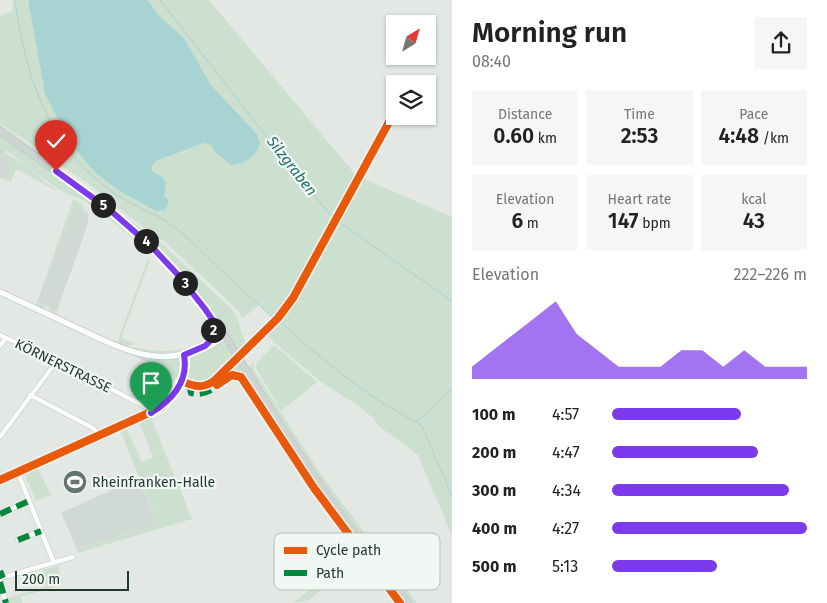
<!DOCTYPE html>
<meta charset="utf-8">
<style>
:root{--surface:#fff;--page:#f6f6f6;--text:#222;--muted:#767676;--accent:#7c3aed}
body{margin:0;font-family:"Fira Sans",sans-serif;background:var(--page);color:var(--text);height:100vh;display:flex;flex-direction:column;font-size:19px;white-space:nowrap}
*{box-sizing:border-box;margin:0}
p{font-size:16px;color:var(--muted)}
.icon{flex:none;width:28px;height:28px;fill:none;stroke:currentColor;stroke-width:2;stroke-linecap:round;stroke-linejoin:round}
.map{position:relative;flex:1;overflow:hidden}
.sheet{display:flex;flex-direction:column;background:var(--surface);width:375px}
.sheet>*{flex:none}
.needle{width:32px;rotate:37deg}
.tools{position:absolute;left:386px;top:15px;display:grid;gap:10px}
.tools a{display:grid;place-items:center;width:50px;height:50px;border-radius:0px;background:var(--surface);box-shadow:0 1px 4px #0004;font-size:25px}
.scale{position:absolute;left:15px;bottom:12px;width:114px;box-sizing:border-box;padding-left:5px;border:2px solid #233930;border-top:0;font-size:14px;line-height:18px;white-space:nowrap;color:#233930;-webkit-text-stroke:4px #f1f7f3;paint-order:stroke}
.pin{position:absolute;display:grid;place-items:center;width:42px;height:42px;color:#fff;margin:-51px -21px;border-radius:50% 50% 50% 0;rotate:-45deg;box-shadow:0 0 5px #0007}
.pin .icon{rotate:45deg}
.km{position:absolute;width:25px;height:25px;margin:-12px;border-radius:50%;background:#222;color:#fff;font-size:14px;line-height:25px;text-align:center}
.round{display:grid;place-items:center;flex:none;width:52px;height:52px;border-radius:0px;background:var(--page)}
.overview{display:flex;align-items:center;justify-content:space-between;height:85px;padding:0 20px}
h1{font-size:28px;font-weight:600;line-height:38px}
.metrics{display:grid;grid-template-columns:repeat(3,1fr);gap:8px;height:85px;padding:5px 20px}
.metrics div{display:grid;align-content:center;border-radius:0px;background:var(--page);text-align:center}
.metrics b{font-size:21px;font-weight:600}
.metrics small{font-size:14px;font-weight:400}
.metrics p{font-size:14px}
.chart{height:140px;padding:10px 20px}
.chart p{display:flex;justify-content:space-between}
.chart svg{width:100%;height:90px;margin-top:5px;fill:var(--accent);opacity:.7}
ul{padding:0 20px;list-style:none;font-size:16px}
li{display:grid;grid-template-columns:80px 60px 1fr;align-items:center;height:38px}
li i{height:12px;border-radius:6px;background:var(--accent)}
main{display:flex;flex:1;min-height:0}
.map>svg:first-child{display:block}
.built{fill:#d1d9d4}
.green{fill:#cde0d0}
.water{fill:#a7d3d3}
.lines{fill:none;stroke-linecap:round;stroke-linejoin:round}
.stream{stroke:#a7d3d3;stroke-width:1}
.minor-casing{stroke:#c0c5c2;stroke-width:5.5}
.tertiary-casing{stroke:#c0c5c2;stroke-width:7}
.primary-casing{stroke:#bcc4c0;stroke-width:8}
.minor{stroke:#fbfcfb;stroke-width:4.5}
.tertiary{stroke:#fbfcfb;stroke-width:5.5}
.primary{stroke:#ced4d1;stroke-width:7}
.quiet{stroke:#00873e;stroke-width:6;stroke-dasharray:12 6;stroke-linecap:butt}
.cycleway-casing{stroke:#f1f7f3;stroke-width:11}
.cycleway{stroke:#e8590c;stroke-width:8}
.route-casing{stroke:#fff;stroke-width:10}
.route{stroke:#7c3aed;stroke-width:6}
.labels{text-anchor:middle;dominant-baseline:central;stroke-width:4.5;stroke-linejoin:round;paint-order:stroke}
.street-label{font-size:14px;fill:#233930;stroke:#f1f7f3}
.poi-label{font-size:14px;fill:#233930;stroke:#f1f7f3;text-anchor:start}
.water-label{font-size:15px;font-style:italic;fill:#226d70;stroke:#f1f7f3}
.key{fill:#f1f7f3;stroke:#b3beb8;stroke-width:1}
.key-label{font-size:14px;fill:#233930}
</style>
<main>
<div class="map">
<svg width="452" height="603" viewBox="0 0 452 603">
<rect width="100%" height="100%" fill="#e3e8e5"/>
<!-- built -->
<path class="built" d="M0,147L4,149L5,153L3,158L10,168L7,180L0,178Z
M74,206L89,213L87,226L57,311L37,302Z
M140,477V482L158,524L77,549L61,513Z"/>
<!-- green -->
<path class="green" d="M13,0H28L45,94L55,114L79,154L96,173L119,191L156,211L168,199L164,195L162,177L152,171V166L156,161L164,156L196,144L203,143L211,145L215,152L237,164C256,158 258,153 257,134L211,85L189,49L159,16L148,0H209L355,174L357,178L336,216L337,218L294,295L274,319L259,305L242,319L240,313L228,301L164,241L148,231L86,182L0,123V16L12,11Z
M0,124L165,246L233,310C241,320 239,333 246,343L238,351L209,308L144,235L0,128Z
M0,134C44,165 90,195 131,230C141,238 149,248 158,257C176,276 203,300 211,326C213,333 209,341 202,345C178,355 156,354 132,349L135,347C156,352 179,354 198,343C242,319 107,216 86,202C77,196 67,195 58,189C38,176 21,159 0,147Z
M5,153C26,162 41,180 60,193C67,198 77,199 84,206L83,210L74,207L71,214L37,302L46,306L42,309L36,306L37,302L73,200L16,169L11,182L7,180L10,168L3,158Z
M362,178L452,217V536L418,455L380,427L372,417L354,403L321,382L275,343L265,332L277,320L297,294Z
M148,258L150,260L121,338L136,344L125,347L50,313L49,307L57,311L56,315L117,343Z
M221,342L227,346L233,357C221,370 210,389 191,382L187,377L189,358Z
M274,345L317,382L281,411L256,368L257,362Z
M131,354L154,358L181,359C186,365 182,373 180,380Z
M254,360L253,365L255,372L320,473L417,603H411L406,596C349,524 296,448 249,368Z
M236,361L320,488L406,603H403C344,531 290,453 240,374C222,370 211,400 193,391L194,387C213,390 223,373 236,361Z
M150,415L192,519L78,553L77,549L158,524L120,430L126,427L142,462L153,457L138,420Z
M37,467L51,495L36,501L24,473Z
M358,550L362,556L309,600L293,603Z
M58,566L63,584L21,597L22,603H8L7,598L46,587L42,570Z"/>
<!-- water -->
<path class="water" d="M28,0H148L159,16L184,38L211,85L257,134L260,144C255,157 246,164 231,165L215,152L211,145L203,143L156,161L152,166V171L162,177L166,182L164,195L169,201L165,210L156,211L119,191L96,173L79,154L55,114L45,94Z"/>
<g class="lines">
<!-- stream -->
<path class="stream" d="M15,0C25,74 47,146 111,191C131,205 155,213 174,227C192,240 206,257 222,271C238,287 256,302 273,317
M160,0L284,159L333,218L452,301
M278,320C320,358 365,396 416,422
M452,387L432,409L416,422L422,426L452,496"/>
<!-- minor casing -->
<g class="minor-casing">
<path id="minor" d="M0,335L57,361L140,404L147,408L151,413
M0,346L6,338
M30,395L93,428L99,436
M0,437L57,361
M18,473L54,563
M0,480L162,407C178,394 188,376 184,355
M0,514L29,501
M18,540L41,531
M0,578L73,557
M0,582L6,603"/>
</g>
<!-- tertiary casing -->
<g class="tertiary-casing">
<path id="tertiary" d="M0,292C26,304 52,316 77,328C121,348 158,370 205,346L209,347L224,337
M210,341L213,332V322"/>
</g>
<!-- primary casing -->
<g class="primary-casing">
<path id="primary" d="M0,131C62,176 128,217 179,275C220,321 249,377 282,428C321,489 363,547 408,603"/>
</g>
<!-- minor -->
<use href="#minor" class="minor"/>
<!-- tertiary -->
<use href="#tertiary" class="tertiary"/>
<!-- primary -->
<use href="#primary" class="primary"/>
<!-- quiet -->
<path class="quiet" d="M189,384L191,393C199,395 206,393 213,389
M0,514L29,501
M18,540L41,531
M0,571L3,578
M0,582L6,603"/>
<!-- cycleway casing -->
<g class="cycleway-casing">
<path id="cycleway" d="M217,385L232,375L241,377L314,488L400,603
M0,480L162,407L182,381C194,387 204,389 215,380L278,318L293,298L395,111"/>
</g>
<!-- cycleway -->
<use href="#cycleway" class="cycleway"/>
</g>
<g class="lines">
<!-- route casing -->
<g class="route-casing">
<path id="route" d="M56,171L111,211L152,247L179,276L205,309L214,322L213,332L210,341L205,346L184,355C189,382 172,400 151,413"/>
</g>
<!-- route -->
<use href="#route" class="route"/>
</g>
<!-- icons -->
<defs>
<g id="stadium-disc" transform="scale(1.25)"><circle r="9.5" fill="#66766f" stroke="#f1f7f3"/><path d="M0-5a6.5 5 0 1 0 0 10a6.5 5 0 1 0 0-10ZM-3.5-1.8h7v3.6h-7Z" fill="#fff"/></g>
</defs>
<g fill-rule="evenodd">
<use href="#stadium-disc" x="75" y="482"/>
</g>
<g class="labels">
<!-- street labels -->
<g class="street-label">
<text transform="translate(63 366) rotate(26)">KÖRNERSTRASSE</text>
</g>
<!-- poi labels -->
<g class="poi-label">
<text x="92" y="482">Rheinfranken-Halle</text>
</g>
<!-- water labels -->
<g class="water-label">
<text transform="translate(292 166) rotate(52)">Silzgraben</text>
</g>
</g>
<!-- legend -->
<rect x="274" y="533" width="166" height="57" rx="8" class="key"/>
<rect x="284" y="547" width="23" height="7" fill="#e8590c"/>
<rect x="284" y="570" width="23" height="6" fill="#00873e"/>
<g class="key-label">
<text x="316" y="555">Cycle path</text>
<text x="316" y="578">Path</text>
</g>
</svg>
<div class="tools">
<a><svg class="needle" viewBox="-14 -14 28 28"><path d="M0-13l5 13h-10z" fill="#e53935"/><path d="M0 13l5-13h-10z" fill="#767676"/></svg></a>
<a><svg class="icon" aria-label="layers" viewBox="0 0 24 24"><path d="M12 4l9 5-9 5-9-5zM3 14l9 5 9-5"/></svg></a>
</div>
<div class="scale">200 m</div>
<div class="pin" style="left:151px;top:413px;background:#1e9e55"><svg class="icon" aria-label="arrive" viewBox="0 0 24 24"><path d="M6 21V4h12l-3 4 3 4H6"/></svg></div>
<div class="pin" style="left:56px;top:171px;background:#d93025"><svg class="icon" aria-label="check" viewBox="0 0 24 24"><path d="M5 12l5 5 9-10"/></svg></div>
<b class="km" style="left:213px;top:330px">2</b>
<b class="km" style="left:185px;top:283px">3</b>
<b class="km" style="left:146px;top:241px">4</b>
<b class="km" style="left:103px;top:205px">5</b>
</div>
<section class="sheet">
<div class="overview"><div><h1>Morning run</h1><p>08:40</p></div><a class="round"><svg class="icon" aria-label="share" viewBox="0 0 24 24"><path d="M12 15V3M7 8l5-5 5 5M5 13v7h14v-7"/></svg></a></div>
<div class="metrics">
<div><p>Distance</p><b>0.60<small> km</small></b></div>
<div><p>Time</p><b>2:53</b></div>
<div><p>Pace</p><b>4:48<small> /km</small></b></div>
</div>
<div class="metrics">
<div><p>Elevation</p><b>6<small> m</small></b></div>
<div><p>Heart rate</p><b>147<small> bpm</small></b></div>
<div><p>kcal</p><b>43</b></div>
</div>
<div class="chart"><p><span>Elevation</span>222–226 m</p>
<svg viewBox="0 0 160 44" preserveAspectRatio="none"><path d="M0 44V38L10 30L20 22L30 14L40 6L50 22L60 30L70 38L80 38L90 38L100 30L110 30L120 38L130 30L140 38L150 38L160 38V44z"/></svg>
</div>
<ul>
<li><b>100 m</b>4:57<i style="width:66%"></i></li>
<li><b>200 m</b>4:47<i style="width:75%"></i></li>
<li><b>300 m</b>4:34<i style="width:91%"></i></li>
<li><b>400 m</b>4:27<i style="width:100%"></i></li>
<li><b>500 m</b>5:13<i style="width:54%"></i></li>
</ul>
</section>
</main>
